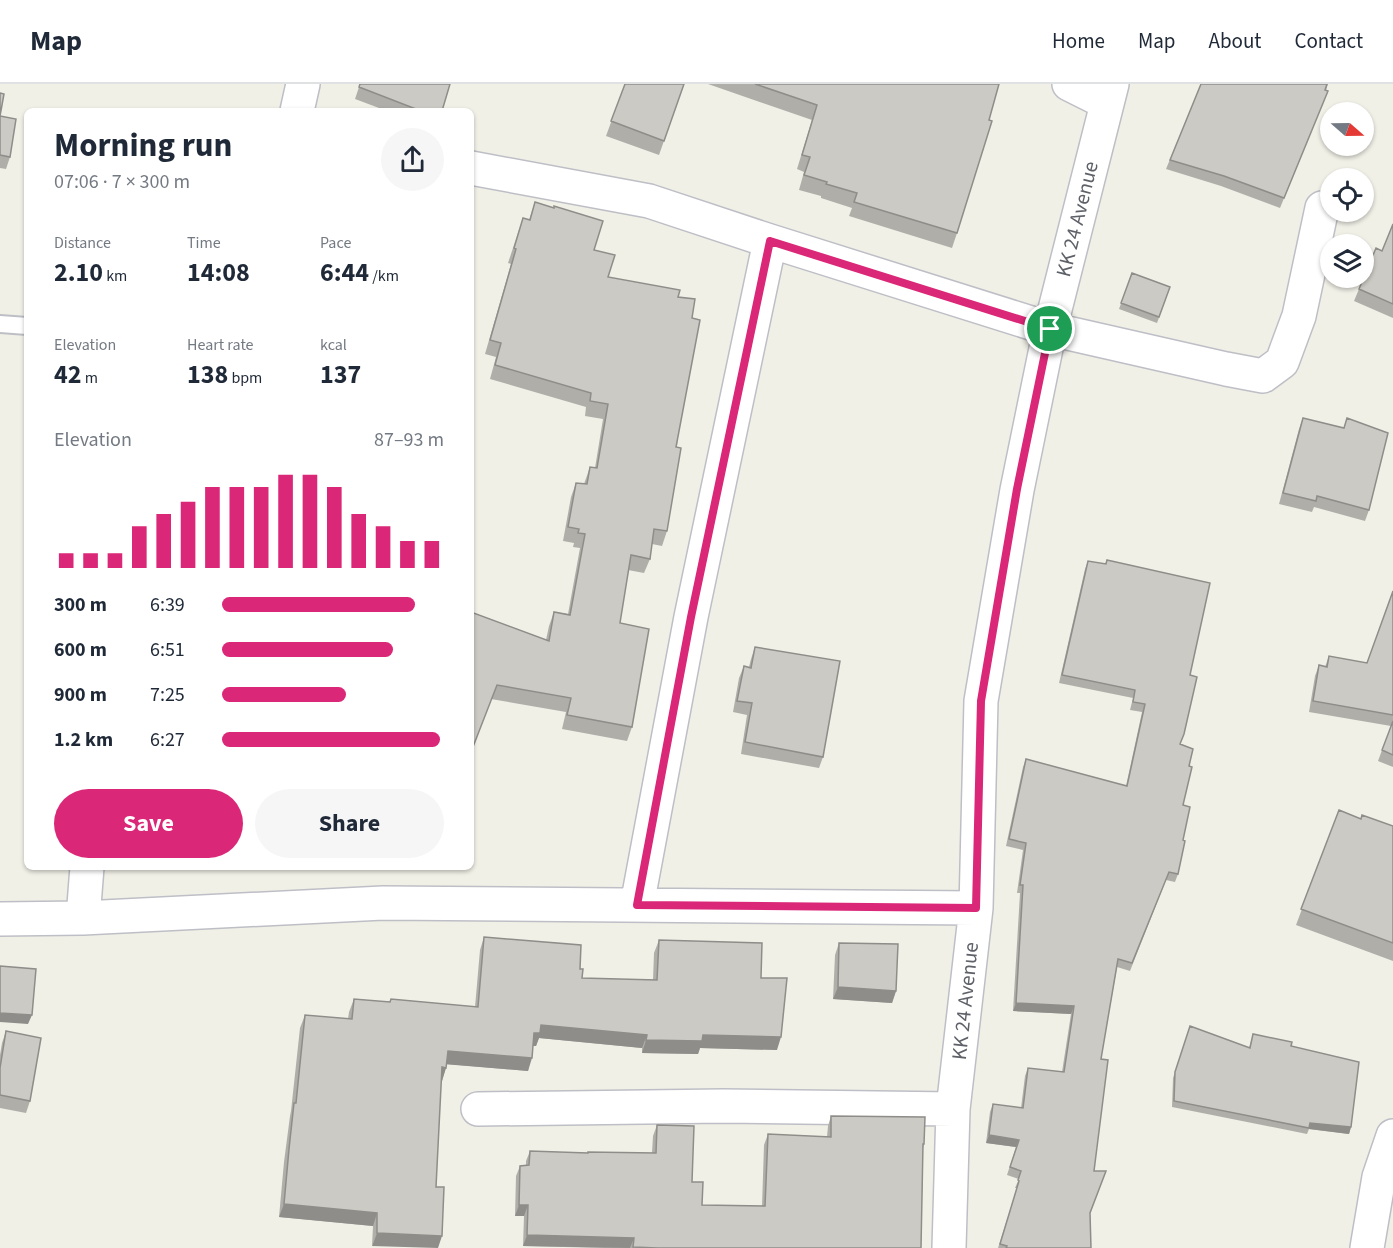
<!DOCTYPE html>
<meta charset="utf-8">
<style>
:root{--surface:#fff;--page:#f6f6f7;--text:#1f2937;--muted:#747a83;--line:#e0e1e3;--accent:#db2777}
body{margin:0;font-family:"Source Sans 3",sans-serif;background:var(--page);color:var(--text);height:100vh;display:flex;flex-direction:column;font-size:22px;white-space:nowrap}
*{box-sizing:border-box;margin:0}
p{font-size:20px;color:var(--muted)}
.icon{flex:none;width:33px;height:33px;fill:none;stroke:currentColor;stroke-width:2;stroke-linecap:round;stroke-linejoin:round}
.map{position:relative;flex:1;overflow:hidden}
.drawer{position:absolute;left:24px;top:24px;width:450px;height:762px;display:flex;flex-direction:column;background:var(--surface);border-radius:9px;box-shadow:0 2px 4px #0004}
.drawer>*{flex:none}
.needle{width:39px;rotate:110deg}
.controls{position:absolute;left:1320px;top:18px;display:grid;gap:12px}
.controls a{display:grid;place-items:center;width:54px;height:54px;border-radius:50%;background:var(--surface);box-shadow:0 2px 4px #0004;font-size:30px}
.pin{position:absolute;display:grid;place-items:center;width:51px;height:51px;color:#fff;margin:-26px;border:3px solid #fff;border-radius:50%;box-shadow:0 2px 6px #0007}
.round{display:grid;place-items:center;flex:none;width:63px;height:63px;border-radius:32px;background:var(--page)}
.summary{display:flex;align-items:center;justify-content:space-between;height:102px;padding:0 30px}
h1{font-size:33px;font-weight:700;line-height:45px}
.figures{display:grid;grid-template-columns:repeat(3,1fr);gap:9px;height:102px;padding:6px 30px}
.figures div{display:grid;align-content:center}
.figures b{font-size:26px;font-weight:700}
.figures small{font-size:16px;font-weight:400}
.figures p{font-size:16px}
.chart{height:168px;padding:12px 30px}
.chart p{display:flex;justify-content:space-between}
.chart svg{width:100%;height:108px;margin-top:6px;stroke:var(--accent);stroke-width:6}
.cta{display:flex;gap:12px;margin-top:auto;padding:12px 30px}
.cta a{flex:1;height:69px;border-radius:36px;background:var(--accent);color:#fff;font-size:24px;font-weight:700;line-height:69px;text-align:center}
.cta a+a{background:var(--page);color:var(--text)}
ul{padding:0 30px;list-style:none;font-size:20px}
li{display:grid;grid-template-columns:96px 72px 1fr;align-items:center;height:45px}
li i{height:15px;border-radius:8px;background:var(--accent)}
header{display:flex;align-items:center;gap:36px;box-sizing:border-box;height:84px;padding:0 30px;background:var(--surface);border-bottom:2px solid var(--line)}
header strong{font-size:28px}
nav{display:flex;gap:33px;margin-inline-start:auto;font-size:21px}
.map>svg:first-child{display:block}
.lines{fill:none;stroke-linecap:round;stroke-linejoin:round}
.lane-casing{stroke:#bebfc6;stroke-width:20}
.street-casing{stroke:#bebfc6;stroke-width:36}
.lane{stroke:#fff;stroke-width:16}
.street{stroke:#fff;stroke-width:33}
.wall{fill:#afaea9}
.shaded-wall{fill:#8f8d89}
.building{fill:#cccac4;stroke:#8f8d89;stroke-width:1.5}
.route-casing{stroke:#fff;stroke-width:12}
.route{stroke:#db2777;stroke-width:8}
.labels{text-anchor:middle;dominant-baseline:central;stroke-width:4.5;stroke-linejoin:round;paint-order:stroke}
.street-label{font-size:21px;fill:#5e6168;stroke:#fff}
</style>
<header>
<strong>Map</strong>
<nav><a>Home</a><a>Map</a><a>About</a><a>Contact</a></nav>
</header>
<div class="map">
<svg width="1393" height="1164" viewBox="0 0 1393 1164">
<rect width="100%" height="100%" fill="#f1f0e7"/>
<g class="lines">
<!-- lane casing -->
<g class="lane-casing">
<path id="lane" d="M0,240L27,242"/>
</g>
<!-- street casing -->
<g class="street-casing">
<path id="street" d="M1069,0L1107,19
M297,27L303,0
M471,84L649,117L770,157L1050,245L1226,285L1263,292L1282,278L1299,232L1322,124
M637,821L691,533L770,157
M83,834L87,783
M0,835L83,834L383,819L976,824
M478,1025L723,1022L953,1025
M949,1164L953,1025L976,824L981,617L1017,406L1050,245L1112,0
M1367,1164L1379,1093L1393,1052"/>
</g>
<!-- lane -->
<use href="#lane" class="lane"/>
<!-- street -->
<use href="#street" class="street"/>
</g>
<!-- wall -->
<path class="wall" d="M360,0L442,27H387L355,15Z
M625,0H684L659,71L606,52Z
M708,0H999L989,36L957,149L952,164L849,132L852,124L821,114V112L799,106L804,88L797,85L812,36Z
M1201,0H1328L1326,6L1324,17L1280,124L1221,102L1166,85Z
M0,9V32L10,73L6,85L0,84Z
M535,118L594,166L608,193L678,213L692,234L667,447L662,462L652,460L650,475L644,489L628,486L620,539L632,643L627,657L562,645L566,628L491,615L471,528L546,556L549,542L554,528L568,530L580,464L573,463L574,459L563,457L571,413L576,399L584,400L590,383L595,384L603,335L585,332L586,323L490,295L496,273L485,270L511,180L508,179L523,134L529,136Z
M1393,140V234L1354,217L1359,205L1382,167Z
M1132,189L1170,203L1157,239L1119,225Z
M1303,334L1369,426L1365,437L1314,423L1312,428L1279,420L1299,345Z
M1107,476L1190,591L1180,660L1189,682L1183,721V756L1178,790L1175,798L1166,796L1130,887L1117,883L1101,975L1090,1129L1091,1164H998L1017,1104H1015L1019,1095L1007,1091L1016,1063L986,1059L990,1028L993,1020L1021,1024L1025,992L1028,984L1062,988L1071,930L1013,927L1020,809H1017L1023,766L1006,762L1023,683L1026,675L1126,702L1142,628L1130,626L1133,614L1059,599L1085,485L1088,477L1105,480Z
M1393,507V683L1378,677L1391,642L1309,628L1315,592L1319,581L1325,583L1329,572L1367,579Z
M755,563L823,673L819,684L741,670L747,631L733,628L739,594L744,582L749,583L751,575Z
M1339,726L1361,735L1393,742V877L1296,841Z
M484,853L580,885L582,894L653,896L654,869L659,856L761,894L777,966L700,964L698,970L642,969V964L539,954L536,962H533L528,987L447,980L442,997L372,1162L373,1142L279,1133L284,1078L290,1032L291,1027L300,944L305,931L348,935L349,928L354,915L390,918L391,915L475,923L480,866Z
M839,859L896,907L892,919L833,915L835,871Z
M1190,942L1249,964L1253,950L1291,962L1351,1043L1349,1050L1309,1045L1307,1050L1172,1023L1173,994Z
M6,947L30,1017L26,1029L0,1024V971L2,959Z
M831,1032L924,1060L923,1065L921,1164H605L523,1162L524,1132H515L516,1092L520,1082L526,1081V1077L530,1067L588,1069H652L653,1052L657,1041L692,1098L702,1121L762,1122L764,1061L768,1050L827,1053L828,1042Z"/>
<!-- shaded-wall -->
<path class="shaded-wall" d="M838,903L896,907L892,919L833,915Z
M1016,919L1074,922L1071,930L1013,927Z
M0,929L32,931L28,940L0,938Z
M541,941L647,951L642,964L539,954L536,962H529L534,949Z
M703,951L781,953L777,966L700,964L698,970L642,969L646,956Z
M448,967L532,974L528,987L443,980Z
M442,983L446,984L442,997L437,996Z
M1310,1039L1351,1043L1349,1050L1309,1045Z
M989,1051L1019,1056L1016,1063L986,1059Z
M284,1120L377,1129L373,1142L279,1133Z
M519,1121H528L524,1132H515Z
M377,1149L442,1152L438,1164L372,1162Z
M527,1151L634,1154L630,1164L523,1162Z"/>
<!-- building -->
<path class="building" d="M360,0H450L442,27H421L359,3Z
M625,0H684L664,57L611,37Z
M755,0H999L989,36L992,37L957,149L854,118L857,109L826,100L827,98L804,91L810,73L802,71L817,21Z
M1201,0H1327L1325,6L1328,7L1284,114L1224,92L1170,76Z
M0,9L4,10L0,32L16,35L10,73L0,71Z
M535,118L554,124V122L603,137L594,166L615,171L608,193L680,206L678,213L695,215L692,234L700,236L676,363L681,364L667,447L654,445L650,475L631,471L620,539L649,545L632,643L567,631L571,614L497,601L471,668V528L549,557L554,528L570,531L585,450L578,449L579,445L568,443L576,399L587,400L590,383L597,384L608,320L590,317L591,309L495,281L501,259L490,256L516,165L514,164L523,134L530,136Z
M1393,140V220L1359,205L1376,164L1382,167Z
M1132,189L1170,203L1159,233L1121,219Z
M1303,334L1344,344L1347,334L1388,349L1369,426L1317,412L1316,417L1283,409Z
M1107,476L1210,499L1190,591L1197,593L1184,650L1180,660L1193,665L1189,682L1192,683L1183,721L1190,723L1183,756L1185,757L1178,790L1169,788L1132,879L1118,875L1101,975L1108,976L1094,1087H1106L1090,1129L1091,1164H1006L1007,1162L1000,1160L1019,1097L1018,1096L1021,1087L1010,1083L1019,1056L989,1051L993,1020L1023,1024L1028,984L1064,988L1074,922L1016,919L1023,801H1020L1026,759L1009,755L1026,675L1127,702L1145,620L1133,618L1135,606L1062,591L1088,477L1106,480Z
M1393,507V631L1313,617L1319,581L1327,583L1329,572L1367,579Z
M755,563L840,577L823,673L745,658L752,619L737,617L744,582L751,584Z
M1393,637V671L1382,666Z
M1339,726L1361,735L1362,731L1393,742V859L1301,825Z
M484,853L581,861L580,885H583L582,894L657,896L659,856L762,859L761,894H787L781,953L703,951L702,957L646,956L647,951L541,941L540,949H534L532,974L448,967L446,984L442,983L436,1103H444L442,1152L377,1149V1129L284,1120L289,1065L294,1019H296L305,931L352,935L354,915L390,918L391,915L478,923Z
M839,859L898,860L896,907L838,903Z
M0,882L36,885L32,931L0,929Z
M1190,942L1250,964L1253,950L1292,958L1291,962L1359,978L1351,1043L1310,1039L1309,1044L1174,1017L1175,988Z
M6,947L41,954L30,1017L0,1011V984Z
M831,1032L925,1033L924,1060H923L921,1164H658L633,1163L634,1154L527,1151L528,1121H519L520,1082L529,1081L530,1067L588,1069V1068L656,1069L657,1041L694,1042L692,1098H703L702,1121L765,1122L768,1050L831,1053Z"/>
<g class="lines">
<!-- route casing -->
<g class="route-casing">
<path id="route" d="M770,157L1050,245L1017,405L981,617L976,824L637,821L691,533Z"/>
</g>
<!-- route -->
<use href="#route" class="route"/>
</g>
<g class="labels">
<!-- street labels -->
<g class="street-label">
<text transform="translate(1077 135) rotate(-76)">KK 24 Avenue</text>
<text transform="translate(965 917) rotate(-84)">KK 24 Avenue</text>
</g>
</g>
</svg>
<div class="controls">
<a><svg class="needle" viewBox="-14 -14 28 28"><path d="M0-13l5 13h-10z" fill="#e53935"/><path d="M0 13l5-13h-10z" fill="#747a83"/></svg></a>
<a><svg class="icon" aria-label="locate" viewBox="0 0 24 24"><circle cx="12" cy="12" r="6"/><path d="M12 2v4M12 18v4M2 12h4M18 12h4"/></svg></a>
<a><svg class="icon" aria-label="layers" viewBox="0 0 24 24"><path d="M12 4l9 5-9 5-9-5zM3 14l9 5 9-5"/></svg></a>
</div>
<div class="pin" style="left:1050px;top:245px;background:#1e9e55"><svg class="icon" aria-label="arrive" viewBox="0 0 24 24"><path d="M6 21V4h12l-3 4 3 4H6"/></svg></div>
<section class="drawer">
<div class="summary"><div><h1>Morning run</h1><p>07:06 · 7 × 300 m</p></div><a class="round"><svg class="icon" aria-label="share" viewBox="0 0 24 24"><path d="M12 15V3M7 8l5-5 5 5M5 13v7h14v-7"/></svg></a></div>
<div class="figures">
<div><p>Distance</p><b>2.10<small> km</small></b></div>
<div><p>Time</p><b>14:08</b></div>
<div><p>Pace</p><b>6:44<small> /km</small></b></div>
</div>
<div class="figures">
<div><p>Elevation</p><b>42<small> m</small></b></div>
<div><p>Heart rate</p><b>138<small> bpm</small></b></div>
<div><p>kcal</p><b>137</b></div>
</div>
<div class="chart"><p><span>Elevation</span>87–93 m</p>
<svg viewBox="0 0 160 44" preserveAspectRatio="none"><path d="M5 44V38M15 44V38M25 44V38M35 44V27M45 44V22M55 44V17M65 44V11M75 44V11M85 44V11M95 44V6M105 44V6M115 44V11M125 44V22M135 44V27M145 44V33M155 44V33"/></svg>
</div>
<ul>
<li><b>300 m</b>6:39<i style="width:87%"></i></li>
<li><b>600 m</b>6:51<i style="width:77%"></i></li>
<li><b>900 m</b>7:25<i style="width:56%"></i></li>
<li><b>1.2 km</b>6:27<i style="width:98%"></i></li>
</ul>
<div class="cta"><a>Save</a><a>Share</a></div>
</section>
</div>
